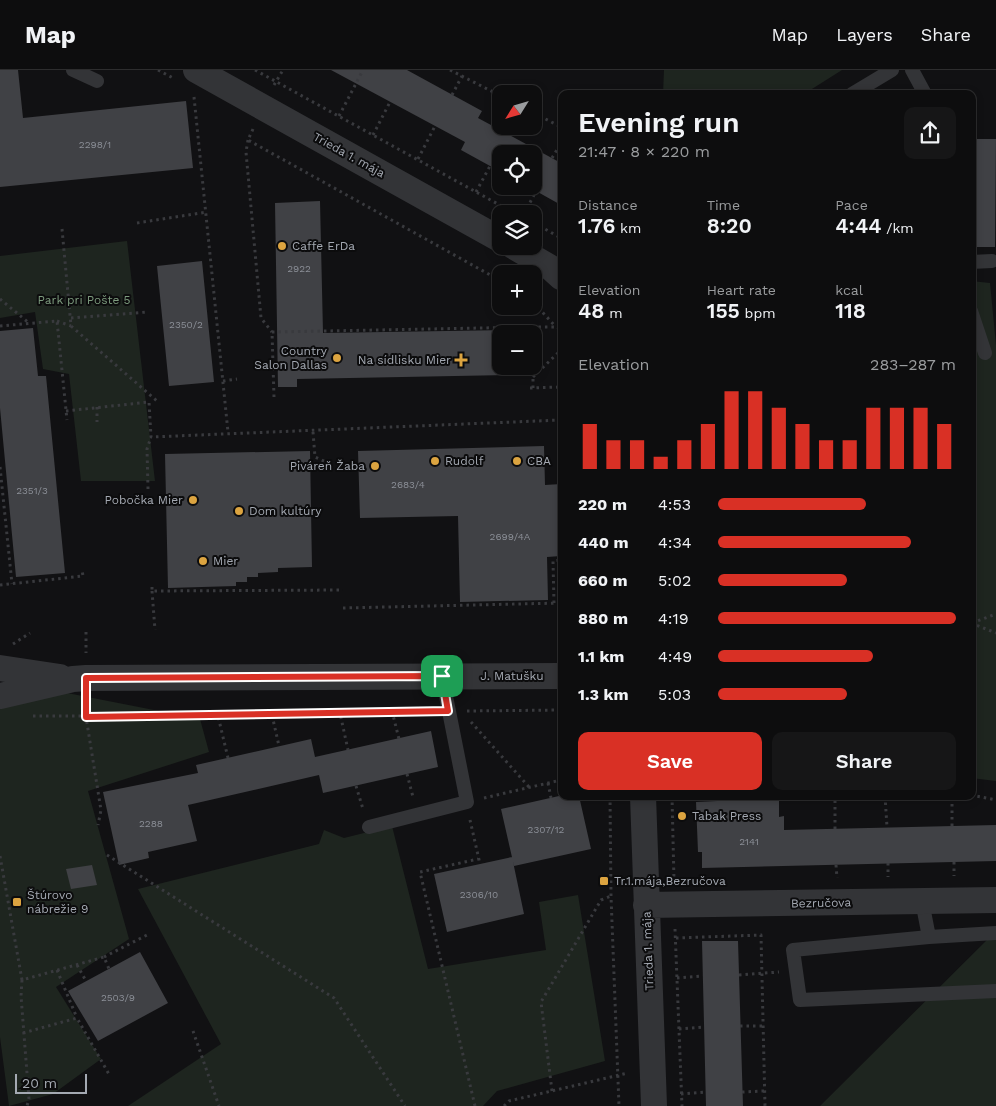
<!DOCTYPE html>
<meta charset="utf-8">
<style>
:root{--surface:#0d0d0e;--page:#161617;--text:#f1f3f6;--muted:#9a9c9e;--line:#2d2d2e;--accent:#d93025}
body{margin:0;font-family:"Work Sans",sans-serif;background:var(--page);color:var(--text);height:100vh;display:flex;flex-direction:column;font-size:19px;white-space:nowrap}
*{box-sizing:border-box;margin:0}
p{font-size:16px;color:var(--muted)}
.icon{flex:none;width:28px;height:28px;fill:none;stroke:currentColor;stroke-width:2;stroke-linecap:round;stroke-linejoin:round}
.map{position:relative;flex:1;overflow:hidden}
.side{position:absolute;left:558px;top:20px;width:418px;height:710px;display:flex;flex-direction:column;background:var(--surface);border-radius:10px;box-shadow:0 2px 8px #0003,0 0 0 1px var(--line)}
.side>*{flex:none}
.needle{width:32px;rotate:233deg}
.buttons{position:absolute;left:492px;top:15px;display:grid;gap:10px}
.buttons a{display:grid;place-items:center;width:50px;height:50px;border-radius:10px;background:var(--surface);box-shadow:0 2px 8px #0003,0 0 0 1px var(--line);font-size:25px}
.scale{position:absolute;left:15px;bottom:12px;width:72px;box-sizing:border-box;padding-left:5px;border:2px solid #a4a9b2;border-top:0;font-size:14px;line-height:18px;white-space:nowrap;color:#a4a9b2;-webkit-text-stroke:4px #0c0c0d;paint-order:stroke}
.pin{position:absolute;display:grid;place-items:center;width:42px;height:42px;color:#fff;margin:-21px;border-radius:10px;box-shadow:0 2px 8px #0006}
.round{display:grid;place-items:center;flex:none;width:52px;height:52px;border-radius:10px;background:var(--page)}
.summary{display:flex;align-items:center;justify-content:space-between;height:85px;padding:0 20px}
h1{font-size:28px;font-weight:600;line-height:38px}
.metrics{display:grid;grid-template-columns:repeat(3,1fr);gap:8px;height:85px;padding:5px 20px}
.metrics div{display:grid;align-content:center}
.metrics b{font-size:21px;font-weight:600}
.metrics small{font-size:14px;font-weight:400}
.metrics p{font-size:14px}
.chart{height:140px;padding:10px 20px}
.chart p{display:flex;justify-content:space-between}
.chart svg{width:100%;height:90px;margin-top:5px;stroke:var(--accent);stroke-width:6}
.primary-button{display:flex;gap:10px;margin-top:auto;padding:10px 20px}
.primary-button a{flex:1;height:58px;border-radius:10px;background:var(--accent);color:#fff;font-size:20px;font-weight:600;line-height:58px;text-align:center}
.primary-button a+a{background:var(--page);color:var(--text)}
ul{padding:0 20px;list-style:none;font-size:16px}
li{display:grid;grid-template-columns:80px 60px 1fr;align-items:center;height:38px}
li i{height:12px;border-radius:6px;background:var(--accent)}
header{display:flex;align-items:center;gap:30px;box-sizing:border-box;height:70px;padding:0 25px;background:var(--surface);border-bottom:1px solid var(--line)}
header strong{font-size:24px}
nav{display:flex;gap:28px;margin-inline-start:auto;font-size:18px}
.map>svg:first-child{display:block}
.green{fill:#1e251f}
.building{fill:#404145}
.lines{fill:none;stroke-linecap:round;stroke-linejoin:round}
.path{stroke:#393a3e;stroke-width:3;stroke-dasharray:2.5 4;stroke-linecap:butt}
.lane{stroke:#333437;stroke-width:14}
.street{stroke:#333437;stroke-width:26}
.route-casing{stroke:#fff;stroke-width:10}
.route{stroke:#d93025;stroke-width:6}
.poi-dot{fill:#dca440;stroke:#0c0c0d;stroke-width:2}
.labels{text-anchor:middle;dominant-baseline:central;stroke-width:4;stroke-linejoin:round;paint-order:stroke}
.number-label{font-size:10px;fill:#8b8f97}
.street-label{font-size:12px;fill:#a4a9b2;stroke:#0c0c0d}
.poi-label{font-size:12px;fill:#a4a9b2;stroke:#0c0c0d;text-anchor:start}
.park-label{font-size:12px;fill:#7d9b7e;stroke:#0c0c0d}
</style>
<header>
<strong>Map</strong>
<nav><a>Map</a><a>Layers</a><a>Share</a></nav>
</header>
<div class="map">
<svg width="996" height="1036" viewBox="0 0 996 1036">
<rect width="100%" height="100%" fill="#111113"/>
<!-- green -->
<path class="green" d="M664,0H842L804,24H663Z
M127,171L155,411H81L69,304L43,299L35,242L0,248V186Z
M971,211L990,213L996,275V711L971,708Z
M57,621L200,649L209,682L88,721L129,869L56,917L101,989L53,1024L9,1036L0,967V633Z
M392,756L428,899L546,880L539,832L578,825L605,991L497,1021L483,1036H128L221,974L138,819L319,774L324,760L344,768Z
M996,861V1036H820Z"/>
<!-- building -->
<path class="building" d="M0,0H18L23,48L186,31L193,98L0,117Z
M331,0H407L482,41L478,48L561,93V135L527,116H534V84H501V102L461,80L465,72Z
M971,69H996L995,177H975Z
M320,131L323,263L508,260V264H501V296H508V305L297,309V317H278L275,133Z
M202,191L214,312L169,316L157,196Z
M33,258L38,306H46L65,503L16,507L0,338V261Z
M544,376L545,415L561,414V486L547,487L548,530L460,532L458,446L360,448L358,381Z
M310,381L312,497L278,498V502L258,503V507H247V512H236V516L168,518L165,384Z
M431,661L438,697L323,723L319,705L188,735L197,771L148,782L149,788L119,795L103,722L198,703L196,695L311,669L315,687Z
M559,726H579L591,779L514,796L501,739Z
M779,728V747L784,746V760L996,755V791L702,798V782H698L696,732Z
M512,787L524,844L447,862L434,804Z
M92,795L97,815L71,819L66,799Z
M702,871H738L743,1036H706Z
M140,882L168,933L98,971L68,921Z"/>
<g class="lines">
<!-- path -->
<path class="path" d="M158,0L173,8
M255,0L516,144
M450,0L501,26
M274,15L283,0
M452,25L462,6
M194,27L228,362
M534,43L561,57
M339,46L363,0
M253,59L248,70L501,211
M508,64L512,56
M373,65L390,32
M248,70L246,82L261,248L272,262
M552,88L561,73
M418,89L435,56
M476,122L490,96
M524,144L536,121
M137,153L207,142
M534,153L561,168
M62,159L71,256L157,331
M0,229L29,253
M534,233L556,257
M71,248L147,242
M57,251L71,256
M0,256L57,251L67,350
M533,257V264
M533,307L561,280
M223,311L237,309
M530,318L561,317
M533,318V296
M274,327L272,262L533,257H557L561,261
M97,337V352
M66,341L149,332L151,367L561,350
M313,362L315,387L326,392
M0,397L12,514
M148,419L147,379L151,367
M0,515L83,506L82,500
M152,517V521L343,520
M152,521L155,560
M554,533L553,491L561,490
M343,538L561,533
M971,553L996,563
M972,553L996,544
M86,562V583
M13,574L30,563
M86,632V647L101,740L98,755
M392,641H431
M467,641L561,640
M340,643L392,641L399,669
M272,645L340,643L348,680
M33,646H218
M471,652L529,717
M228,688L218,646L272,645L279,676
M407,704L413,727
M548,713L551,728
M356,716L363,739
M971,725L996,730
M610,726L611,826L619,1036
M672,726L674,811
M885,726L887,757
M484,728L561,710
M470,750L480,794
M952,756V726
M835,759V726
M107,785L334,928L405,1036
M0,786L22,910L104,887L109,899
M954,792V806
M888,793V807
M836,795L837,808
M675,859L682,1036
M676,868L761,865L765,1036
M104,887L147,865
M77,895L86,911
M57,900L77,948
M739,905L779,902
M677,908L703,906
M22,910L21,926L29,1029L27,1036
M740,956H763
M679,959L704,957
M193,961L219,1036
M23,963L77,948L110,1006
M552,1021L541,932L601,830L611,826
M742,1022L764,1021
M681,1024L706,1022
M475,1036L420,802L478,789
M504,1036L509,1031L628,1003"/>
<!-- lane -->
<path class="lane" d="M73,0L97,11
M912,0L925,24
M852,24L892,0
M971,192L992,191
M971,241L985,283
M369,757L467,732L442,606
M922,831L929,867
M996,863L929,867L793,880L800,930L996,921"/>
<!-- street -->
<path class="street" d="M196,0L501,170
M513,176L551,198L561,207
M0,598L60,607
M0,626L73,609L86,608L561,606
M643,726L654,1036
M646,835L996,830"/>
</g>
<g class="lines">
<!-- route casing -->
<g class="route-casing">
<path id="route" d="M442,606L448,641L86,647V608Z"/>
</g>
<!-- route -->
<use href="#route" class="route"/>
</g>
<!-- markers -->
<g class="poi-dot">
<circle cx="282" cy="176" r="5"/>
<circle cx="337" cy="288" r="5"/>
<path d="M458.5 282.5h5v5h5v5h-5v5h-5v-5h-5v-5h5z"/>
<circle cx="435" cy="391" r="5"/>
<circle cx="517" cy="391" r="5"/>
<circle cx="375" cy="396" r="5"/>
<circle cx="193" cy="430" r="5"/>
<circle cx="239" cy="441" r="5"/>
<circle cx="203" cy="491" r="5"/>
<circle cx="682" cy="746" r="5"/>
<rect x="599" y="806" width="10" height="10" rx="2.5"/>
<rect x="12" y="827" width="10" height="10" rx="2.5"/>
</g>
<g class="labels">
<!-- number labels -->
<g class="number-label">
<text x="95" y="74">2298/1</text>
<text x="299" y="198">2922</text>
<text x="186" y="254">2350/2</text>
<text x="408" y="414">2683/4</text>
<text x="32" y="420">2351/3</text>
<text x="510" y="466">2699/4A</text>
<text x="151" y="753">2288</text>
<text x="546" y="759">2307/12</text>
<text x="749" y="771">2141</text>
<text x="479" y="824">2306/10</text>
<text x="118" y="927">2503/9</text>
</g>
<!-- street labels -->
<g class="street-label">
<text transform="translate(349 85) rotate(29)">Trieda 1. mája</text>
<text x="512" y="606">J. Matušku</text>
<text transform="translate(821 833) rotate(-1)">Bezručova</text>
<text transform="translate(648 881) rotate(-92)">Trieda 1. mája</text>
</g>
<!-- poi labels -->
<g class="poi-label">
<text x="292" y="176">Caffe ErDa</text>
<text x="327" y="281" text-anchor="end">Country<tspan x="327" dy="14">Salon Dallas</tspan></text>
<text x="451" y="290" text-anchor="end">Na sídlisku Mier</text>
<text x="445" y="391">Rudolf</text>
<text x="527" y="391">CBA</text>
<text x="365" y="396" text-anchor="end">Piváreň Žaba</text>
<text x="183" y="430" text-anchor="end">Pobočka Mier</text>
<text x="249" y="441">Dom kultúry</text>
<text x="213" y="491">Mier</text>
<text x="692" y="746">Tabak Press</text>
<text x="614" y="811">Tr.1.mája,Bezručova</text>
<text x="27" y="825">Štúrovo<tspan x="27" dy="14">nábrežie 9</tspan></text>
</g>
<!-- park labels -->
<g class="park-label">
<text x="84" y="230">Park pri Pošte 5</text>
</g>
</g>
</svg>
<div class="buttons">
<a><svg class="needle" viewBox="-14 -14 28 28"><path d="M0-13l5 13h-10z" fill="#e53935"/><path d="M0 13l5-13h-10z" fill="#9a9c9e"/></svg></a>
<a><svg class="icon" aria-label="locate" viewBox="0 0 24 24"><circle cx="12" cy="12" r="6"/><path d="M12 2v4M12 18v4M2 12h4M18 12h4"/></svg></a>
<a><svg class="icon" aria-label="layers" viewBox="0 0 24 24"><path d="M12 4l9 5-9 5-9-5zM3 14l9 5 9-5"/></svg></a>
<a>+</a>
<a>−</a>
</div>
<div class="scale">20 m</div>
<div class="pin" style="left:442px;top:606px;background:#1e9e55"><svg class="icon" aria-label="arrive" viewBox="0 0 24 24"><path d="M6 21V4h12l-3 4 3 4H6"/></svg></div>
<section class="side">
<div class="summary"><div><h1>Evening run</h1><p>21:47 · 8 × 220 m</p></div><a class="round"><svg class="icon" aria-label="share" viewBox="0 0 24 24"><path d="M12 15V3M7 8l5-5 5 5M5 13v7h14v-7"/></svg></a></div>
<div class="metrics">
<div><p>Distance</p><b>1.76<small> km</small></b></div>
<div><p>Time</p><b>8:20</b></div>
<div><p>Pace</p><b>4:44<small> /km</small></b></div>
</div>
<div class="metrics">
<div><p>Elevation</p><b>48<small> m</small></b></div>
<div><p>Heart rate</p><b>155<small> bpm</small></b></div>
<div><p>kcal</p><b>118</b></div>
</div>
<div class="chart"><p><span>Elevation</span>283–287 m</p>
<svg viewBox="0 0 160 44" preserveAspectRatio="none"><path d="M5 44V22M15 44V30M25 44V30M35 44V38M45 44V30M55 44V22M65 44V6M75 44V6M85 44V14M95 44V22M105 44V30M115 44V30M125 44V14M135 44V14M145 44V14M155 44V22"/></svg>
</div>
<ul>
<li><b>220 m</b>4:53<i style="width:62%"></i></li>
<li><b>440 m</b>4:34<i style="width:81%"></i></li>
<li><b>660 m</b>5:02<i style="width:54%"></i></li>
<li><b>880 m</b>4:19<i style="width:100%"></i></li>
<li><b>1.1 km</b>4:49<i style="width:65%"></i></li>
<li><b>1.3 km</b>5:03<i style="width:54%"></i></li>
</ul>
<div class="primary-button"><a>Save</a><a>Share</a></div>
</section>
</div>
